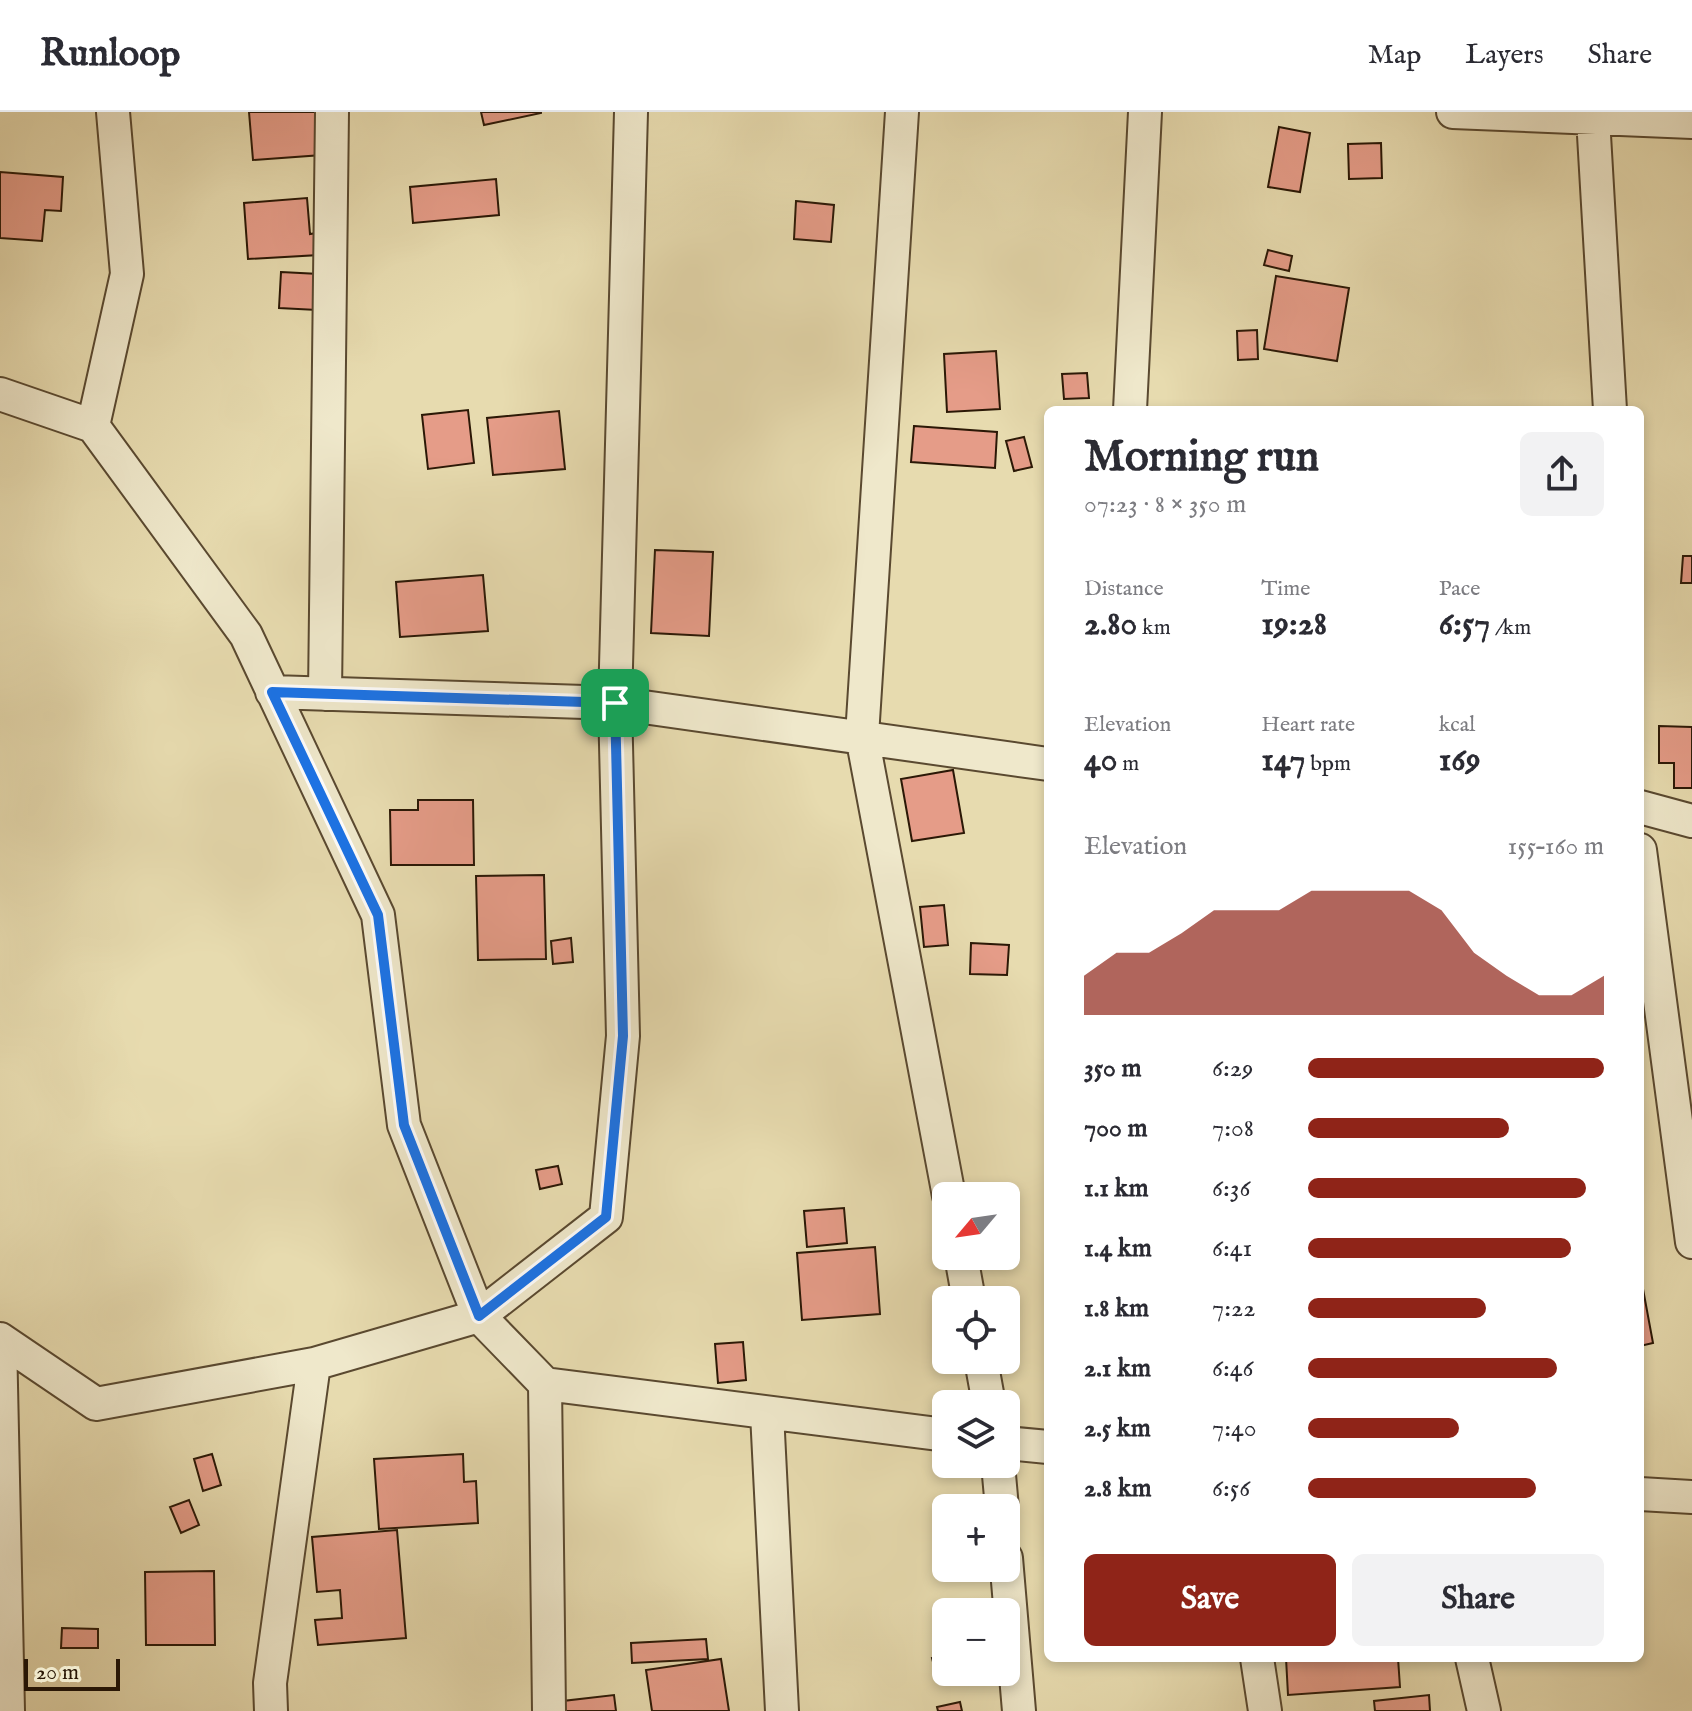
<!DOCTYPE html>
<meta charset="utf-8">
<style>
:root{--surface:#fff;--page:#f2f2f3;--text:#2b2b33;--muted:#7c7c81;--line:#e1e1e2;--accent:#8f2418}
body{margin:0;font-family:"IM FELL English",serif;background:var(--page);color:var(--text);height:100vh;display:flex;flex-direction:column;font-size:30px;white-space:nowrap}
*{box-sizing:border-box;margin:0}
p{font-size:26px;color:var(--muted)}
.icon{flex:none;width:44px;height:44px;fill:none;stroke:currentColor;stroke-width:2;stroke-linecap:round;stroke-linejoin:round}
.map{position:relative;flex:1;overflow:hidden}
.sheet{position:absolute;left:1044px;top:294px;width:600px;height:1256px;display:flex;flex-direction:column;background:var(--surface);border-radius:12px;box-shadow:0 4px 12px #0003}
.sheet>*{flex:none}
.needle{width:52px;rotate:241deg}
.controls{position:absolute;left:932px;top:1070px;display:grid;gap:16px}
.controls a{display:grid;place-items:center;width:88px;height:88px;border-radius:12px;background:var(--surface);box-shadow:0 4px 12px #0003;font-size:40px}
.scale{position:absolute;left:24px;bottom:20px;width:96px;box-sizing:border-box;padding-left:8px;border:4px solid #2b1806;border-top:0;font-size:22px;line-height:28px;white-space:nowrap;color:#2b1806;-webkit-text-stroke:6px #efe8cb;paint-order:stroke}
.pin{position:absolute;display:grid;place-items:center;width:68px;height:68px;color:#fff;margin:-34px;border-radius:16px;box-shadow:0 4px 12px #0006}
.round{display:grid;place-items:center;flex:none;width:84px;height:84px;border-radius:12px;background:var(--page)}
.headline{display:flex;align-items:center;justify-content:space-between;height:136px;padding:0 40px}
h1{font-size:44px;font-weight:800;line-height:60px}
.figures{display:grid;grid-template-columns:repeat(3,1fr);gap:12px;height:136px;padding:8px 40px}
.figures div{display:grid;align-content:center}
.figures b{font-size:34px;font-weight:800}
.figures small{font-size:22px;font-weight:400}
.figures p{font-size:22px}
.chart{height:224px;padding:16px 40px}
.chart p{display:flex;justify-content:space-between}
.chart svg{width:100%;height:144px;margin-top:8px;fill:var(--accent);opacity:.7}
.cta{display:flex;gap:16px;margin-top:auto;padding:16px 40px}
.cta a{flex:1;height:92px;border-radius:12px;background:var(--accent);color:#fff;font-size:32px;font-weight:800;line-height:92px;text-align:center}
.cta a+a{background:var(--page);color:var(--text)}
ul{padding:0 40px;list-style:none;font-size:26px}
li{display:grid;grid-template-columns:128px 96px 1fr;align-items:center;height:60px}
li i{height:20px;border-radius:10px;background:var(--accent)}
header{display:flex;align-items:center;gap:48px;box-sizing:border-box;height:112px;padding:0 40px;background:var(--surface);border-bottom:2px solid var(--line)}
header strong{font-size:38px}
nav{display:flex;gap:44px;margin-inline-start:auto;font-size:28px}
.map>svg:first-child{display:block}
.building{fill:#e59c88;stroke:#2b1806;stroke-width:2}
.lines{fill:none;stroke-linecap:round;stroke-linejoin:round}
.minor-casing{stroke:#5a4930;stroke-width:36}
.minor{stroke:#efe8cb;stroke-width:32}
.route-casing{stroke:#fff;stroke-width:16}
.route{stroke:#1a73e8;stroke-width:10}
</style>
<header>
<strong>Runloop</strong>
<nav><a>Map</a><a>Layers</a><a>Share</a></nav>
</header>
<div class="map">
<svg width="1692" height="1599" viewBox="0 0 1692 1599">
<rect width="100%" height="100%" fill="#e7dbaf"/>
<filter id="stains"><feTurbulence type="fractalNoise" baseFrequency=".0025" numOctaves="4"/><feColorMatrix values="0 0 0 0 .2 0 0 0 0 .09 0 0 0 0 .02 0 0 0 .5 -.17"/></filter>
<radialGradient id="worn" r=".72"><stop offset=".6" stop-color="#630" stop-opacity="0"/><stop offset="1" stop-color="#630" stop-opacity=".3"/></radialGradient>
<!-- building -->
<path class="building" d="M249,0H318L322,43L253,48Z
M481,0H541V1L484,13Z
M1279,15L1310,21L1300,80L1268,75Z
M1381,31L1382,66L1349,67L1348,32Z
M0,60L63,65L61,99L45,98L42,129L0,126Z
M496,67L499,103L413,111L410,75Z
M307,86L310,122L317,121L319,143L248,147L244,91Z
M796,89L834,93L831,130L794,127Z
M1268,138L1292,144L1289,159L1264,153Z
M281,160L319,162L317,198L279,196Z
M1276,164L1349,176L1337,249L1264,237Z
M1257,218L1258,247L1238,248L1237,219Z
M996,239L1000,297L947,300L944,242Z
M1087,261L1089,286L1064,287L1062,262Z
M468,298L474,351L428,357L422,303Z
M559,299L565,357L493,363L487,306Z
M914,314L997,320L995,356L911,350Z
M1024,325L1032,355L1014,359L1006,329Z
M655,438L713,440L709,524L651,521Z
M1683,444H1692V471H1681Z
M483,463L488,519L400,525L396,470Z
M1659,614L1692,615V676H1674V651H1659Z
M953,658L964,721L912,729L901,667Z
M418,688H473L474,753H391L390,698H418Z
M544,763L546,847L478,848L476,764Z
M944,793L948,833L924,835L920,795Z
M571,826L573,850L553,852L551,829Z
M971,831L1009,833L1007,863L970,862Z
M558,1054L562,1072L540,1077L536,1058Z
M844,1096L847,1131L807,1135L804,1099Z
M875,1135L880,1202L802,1208L797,1141Z
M1643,1177L1653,1231L1640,1234V1178Z
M743,1230L746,1268L718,1271L715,1232Z
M212,1342L221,1373L203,1379L194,1347Z
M463,1342L464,1370L476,1369L478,1411L379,1417L374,1347Z
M189,1388L199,1413L181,1421L170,1395Z
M397,1418L406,1526L318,1533L315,1508L342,1506L340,1478L317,1480L312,1425Z
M214,1459L215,1533H146L145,1460Z
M62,1516L98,1517V1536H61Z
M706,1527L708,1547L632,1551L631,1531Z
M946,1543V1560H957L958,1566L938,1570L932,1546Z
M1286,1546H1398L1400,1575L1288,1583Z
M721,1547L729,1599H652L646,1558Z
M614,1583L616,1599H564L563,1589Z
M1429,1583L1430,1599H1375L1374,1589Z
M960,1590L962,1599H938L937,1595Z"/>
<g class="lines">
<!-- minor casing -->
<g class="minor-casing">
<path id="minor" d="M902,0L862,624L949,1084
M1453,0L1692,10
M1593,6L1610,298
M0,282L93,314L246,523L378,803L404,1013L479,1204L545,1272L946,1323
M1130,298L1145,0
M93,314L127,162L113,0
M272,580L615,591L1048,652
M325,582L332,0
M1640,695L1692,709
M1640,738L1692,1130
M961,1144L969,1188
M0,1227L8,1599
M0,1227L96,1292L314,1252
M981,1248L989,1292
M545,1272L549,1599
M767,1301L782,1599
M1006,1331L1048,1335
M998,1352L1002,1396
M1640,1382L1692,1385
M1006,1446L1019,1599
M1257,1546L1265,1599
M1472,1546L1484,1599
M271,1599L270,1571L314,1252L479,1204L606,1105L623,924L615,591L631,0"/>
</g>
<!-- minor -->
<use href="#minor" class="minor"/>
</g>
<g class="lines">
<!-- route casing -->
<g class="route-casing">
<path id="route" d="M272,580L615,591L623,924L606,1105L479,1204L404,1013L378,803Z"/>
</g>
<!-- route -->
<use href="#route" class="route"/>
</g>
<rect width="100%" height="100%" filter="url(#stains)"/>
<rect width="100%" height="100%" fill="url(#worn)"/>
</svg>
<div class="controls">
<a><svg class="needle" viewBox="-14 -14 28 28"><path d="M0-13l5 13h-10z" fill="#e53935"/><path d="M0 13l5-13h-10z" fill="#7c7c81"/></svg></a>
<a><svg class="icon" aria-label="locate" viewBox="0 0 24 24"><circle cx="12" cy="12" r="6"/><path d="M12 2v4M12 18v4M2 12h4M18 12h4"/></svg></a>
<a><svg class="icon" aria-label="layers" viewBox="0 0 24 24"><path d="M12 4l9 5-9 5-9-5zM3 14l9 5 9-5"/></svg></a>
<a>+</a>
<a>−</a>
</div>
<div class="scale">20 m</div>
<div class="pin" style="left:615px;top:591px;background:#1e9e55"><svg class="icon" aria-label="arrive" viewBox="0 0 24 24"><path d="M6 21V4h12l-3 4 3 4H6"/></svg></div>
<section class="sheet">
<div class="headline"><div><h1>Morning run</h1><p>07:23 · 8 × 350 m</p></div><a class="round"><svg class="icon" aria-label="share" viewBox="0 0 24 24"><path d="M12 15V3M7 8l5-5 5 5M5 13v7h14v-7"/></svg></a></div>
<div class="figures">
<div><p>Distance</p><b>2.80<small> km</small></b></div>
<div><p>Time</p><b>19:28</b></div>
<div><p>Pace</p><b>6:57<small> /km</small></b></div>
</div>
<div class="figures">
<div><p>Elevation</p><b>40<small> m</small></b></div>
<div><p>Heart rate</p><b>147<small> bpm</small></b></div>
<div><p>kcal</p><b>169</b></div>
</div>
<div class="chart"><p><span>Elevation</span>155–160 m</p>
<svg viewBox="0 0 160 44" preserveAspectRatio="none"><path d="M0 44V32L10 25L20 25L30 19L40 12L50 12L60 12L70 6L80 6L90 6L100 6L110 12L120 25L130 32L140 38L150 38L160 32V44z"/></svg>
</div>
<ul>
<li><b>350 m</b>6:29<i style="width:100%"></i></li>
<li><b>700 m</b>7:08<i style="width:68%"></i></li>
<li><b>1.1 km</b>6:36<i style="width:94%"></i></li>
<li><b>1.4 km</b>6:41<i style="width:89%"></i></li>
<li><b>1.8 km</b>7:22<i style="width:60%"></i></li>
<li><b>2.1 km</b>6:46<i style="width:84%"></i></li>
<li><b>2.5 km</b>7:40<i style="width:51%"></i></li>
<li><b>2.8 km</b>6:56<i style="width:77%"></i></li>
</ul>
<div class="cta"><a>Save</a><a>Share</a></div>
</section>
</div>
